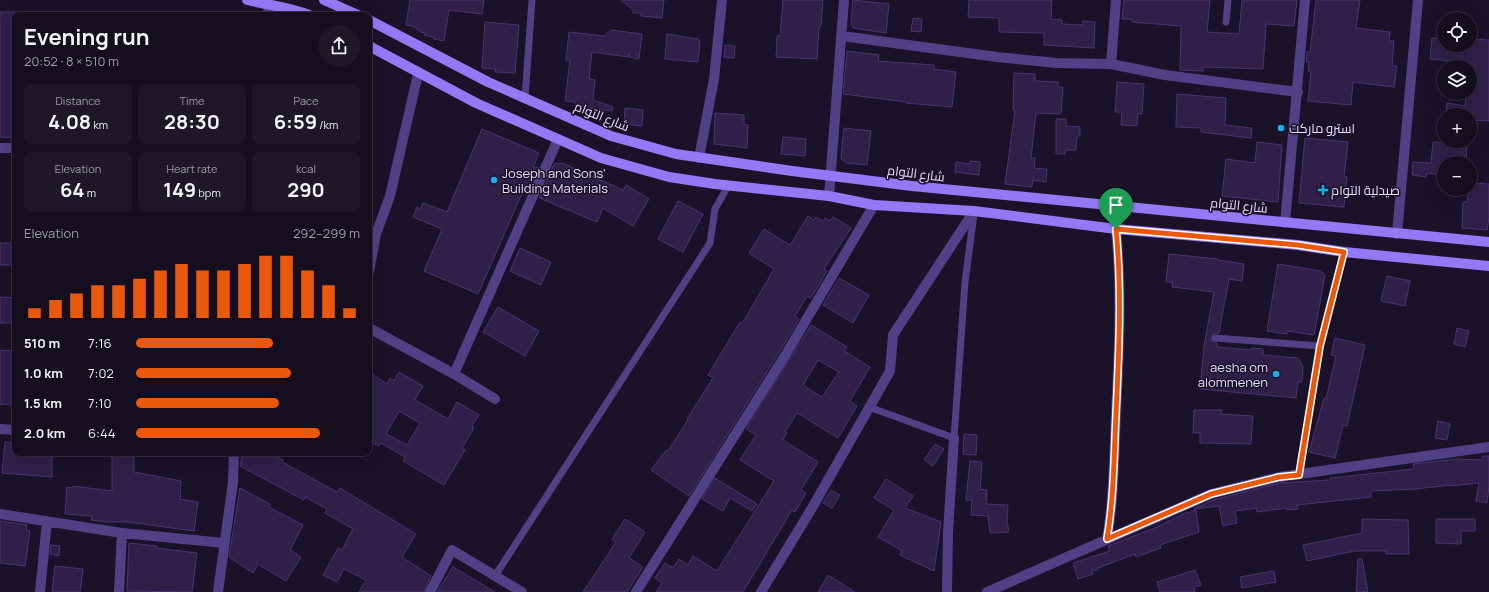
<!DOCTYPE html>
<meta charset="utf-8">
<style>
:root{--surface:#140e1f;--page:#1d1728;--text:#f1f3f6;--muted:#9d9ca4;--line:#332e3d;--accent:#ea580c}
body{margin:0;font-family:Manrope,Cairo,sans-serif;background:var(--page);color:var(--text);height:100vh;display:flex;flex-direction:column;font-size:15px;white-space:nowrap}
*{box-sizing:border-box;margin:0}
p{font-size:13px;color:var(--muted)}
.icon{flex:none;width:22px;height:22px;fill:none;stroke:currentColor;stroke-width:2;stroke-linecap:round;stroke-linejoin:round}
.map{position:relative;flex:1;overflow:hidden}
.drawer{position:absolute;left:12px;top:12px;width:360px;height:444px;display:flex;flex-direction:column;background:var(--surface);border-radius:8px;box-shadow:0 4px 16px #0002,0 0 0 1px var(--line)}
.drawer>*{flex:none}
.tools{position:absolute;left:1437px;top:12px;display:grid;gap:8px}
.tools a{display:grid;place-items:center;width:40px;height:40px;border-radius:50%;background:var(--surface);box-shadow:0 4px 16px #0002,0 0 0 1px var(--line);font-size:20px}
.pin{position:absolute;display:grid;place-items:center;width:34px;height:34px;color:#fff;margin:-41px -17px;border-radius:50% 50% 50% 0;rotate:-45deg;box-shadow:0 0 4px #0007}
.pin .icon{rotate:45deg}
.round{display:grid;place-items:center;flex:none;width:42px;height:42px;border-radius:21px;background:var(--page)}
.overview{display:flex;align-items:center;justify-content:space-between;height:68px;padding:0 12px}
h1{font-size:22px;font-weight:700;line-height:30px}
.metrics{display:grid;grid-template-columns:repeat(3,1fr);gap:6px;height:68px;padding:4px 12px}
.metrics div{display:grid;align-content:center;border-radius:8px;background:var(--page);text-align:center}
.metrics b{font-size:20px;font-weight:700}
.metrics small{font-size:11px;font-weight:400}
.metrics p{font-size:11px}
.chart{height:112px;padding:8px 12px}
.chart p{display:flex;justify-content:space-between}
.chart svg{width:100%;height:72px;margin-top:4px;stroke:var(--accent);stroke-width:6}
ul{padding:0 12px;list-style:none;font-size:13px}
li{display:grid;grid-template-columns:64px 48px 1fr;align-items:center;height:30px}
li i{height:10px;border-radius:5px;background:var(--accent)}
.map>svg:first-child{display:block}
.building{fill:#301f49;stroke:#4c3373;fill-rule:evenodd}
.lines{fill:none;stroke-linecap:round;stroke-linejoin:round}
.service{stroke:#504085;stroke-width:7}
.minor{stroke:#504085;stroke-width:10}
.tertiary{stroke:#504085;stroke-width:10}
.secondary{stroke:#9479f7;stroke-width:10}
.route-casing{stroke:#fff;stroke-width:8}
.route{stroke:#ea580c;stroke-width:5}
.poi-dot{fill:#14b1f1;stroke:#1a1229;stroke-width:1.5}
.labels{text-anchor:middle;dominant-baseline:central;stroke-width:3;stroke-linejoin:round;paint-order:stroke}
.street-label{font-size:13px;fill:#e6dcfd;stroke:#1a1229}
.poi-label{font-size:13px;fill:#e6dcfd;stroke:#1a1229;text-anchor:start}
</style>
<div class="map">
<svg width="1489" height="592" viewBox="0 0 1489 592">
<rect width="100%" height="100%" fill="#1a1229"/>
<!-- building -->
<path class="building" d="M410,0H484L482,14L449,10L444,41L434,39V37L424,35L425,33L420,32V30L416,29V27L406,25Z
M621,0H664L662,18L641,16V13H633V10Z
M783,0H823L821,27H819L817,59L776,57L777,36H780Z
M853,0L889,4L886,33L853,28L851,24Z
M969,0H1052L1051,19L1062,20V24L1083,25V21L1095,22L1094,48L1044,45V33L999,32V18L968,17Z
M1124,0H1210L1207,32L1239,34L1242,0H1297L1294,26L1266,24L1263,69L1203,67V71L1180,70L1181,26L1132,22V19H1122Z
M1316,0H1360L1356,28L1390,32L1389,41H1394L1392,66H1397L1394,87L1353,82L1351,105L1308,101L1311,72L1308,71L1309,62H1306L1307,52H1310Z
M0,12H15V138L0,137Z
M913,18L922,19L921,32L911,31Z
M485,22L519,25L515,73L495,72L496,69L482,68Z
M611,30L642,34L639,59L629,57V54L628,57L592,52L589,79L595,80L593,100L613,107L612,111L583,108V106L575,105V102L565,101L570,60H566L569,32L604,36Z
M667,34L698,39L700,42L698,62L665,59Z
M1432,38L1444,39V45H1470V39L1489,40V121L1470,120V115H1446L1447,103L1465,106L1466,96H1470V63L1430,59Z
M725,45L735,46L734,58L724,57Z
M847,51L879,55L878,61L934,65V69L956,72L952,107L906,103V102L843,94Z
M1014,73L1035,74V81L1058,82V87H1063L1061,114L1036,113L1031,158H1035L1034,168L1047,169L1046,182L1033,180L1032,187L1005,184L1015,110H1013Z
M1117,82L1144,84L1142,114L1138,113L1137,126L1121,125L1122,112H1115Z
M1177,94L1226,98L1225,125L1252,128L1251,138L1201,132V128L1176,127Z
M625,108L643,110L642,126L624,124Z
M715,113L744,115V124L748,125L747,148L714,144Z
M1056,119H1066V126L1080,127V136H1077L1076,150H1066L1065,154H1056Z
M844,128L871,131L867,165L846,163L842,160L841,156Z
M482,129L539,153L533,168L539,167L527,193L523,191L478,294L424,271L442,229L413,217L417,207L420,209L423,203L447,212Z
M783,137L806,139L805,156L781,154Z
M1305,138L1348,142L1344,176L1347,177L1344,207L1299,203Z
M1257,142L1282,145L1278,202L1222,196L1226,159L1255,163Z
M1433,142L1467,144L1466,163H1444V175L1427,173L1426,177L1412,175L1413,162L1431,163Z
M970,161L980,162L979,175L955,172L956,162L970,164Z
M562,163L623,190L626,185L649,199L633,226L603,208L597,222L539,198L554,164Z
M1470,183L1489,184V218L1487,230L1462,228L1463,202H1467Z
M678,201L703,214L683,252L658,239Z
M808,216L814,220L816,217L823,221L825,218L830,221L833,217L851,228L824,269L827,271L811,298L807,296L795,316L799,319L780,351L689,496L651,470L666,450L668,451L688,420L687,419L713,378L708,375L740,322L742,324L774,269L749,253L764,229L790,245Z
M0,243H15V265H0Z
M520,248L551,262L541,285L510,271Z
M1169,254L1218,259V260L1244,264L1242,281L1229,279L1219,333L1213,334L1210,340L1217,343V347L1251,350L1252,348L1263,349V355L1298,358L1303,366L1302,382L1298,381L1296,398L1200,389L1204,346L1214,292L1172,287L1173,282H1166Z
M1278,264L1321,271L1325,275L1314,335L1287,331V334L1267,331Z
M1387,276L1410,281L1405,306L1381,301Z
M839,278L869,295L853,323L823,305Z
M0,297L15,298V323H0Z
M498,307L539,331L525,356L483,332Z
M811,325L847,347L844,351L870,367L850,401L857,406L838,438L797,413L785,432L787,433L783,440L818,462L801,490L806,493L795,512L792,510L743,592H656L662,583L655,578L665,563L673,568L679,559L688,565L693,556L717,571L774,481L740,460L756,435L746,429ZM818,360L839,372L822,397L803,385Z
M1457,328L1469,331L1465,347L1454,344Z
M1335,338L1365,345L1347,426L1343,425L1335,458L1309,452L1324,398L1326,399L1336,356L1331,355Z
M0,350L15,351L14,401L10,405L0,404Z
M369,372L387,384L390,378L394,381L399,372L423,386L415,400L448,419L457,402L479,415L472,426L474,428L462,448L465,450L444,485L403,461L405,457L381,443L379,446L369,441ZM399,411L420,423L407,445L386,434Z
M1194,410H1222L1221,414L1253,416L1251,444L1200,443V433H1193Z
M1438,421L1450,424L1447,440L1435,438Z
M964,434L977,435L976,455L963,454Z
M5,442L15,443V453H52V477L2,473Z
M935,444L944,449L933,466L924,460Z
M112,453H134V472L181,481L180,499L198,502L194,531L128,522H107L91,520L92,516L65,514L67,487L73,488V486L112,491Z
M243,453H269L283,460L282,462L337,492L340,488L416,534L402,557L431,576L424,592H359L366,580L344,569L337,582L323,575L338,548L342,550L353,529L325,513L327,509L305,497L304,500L240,466Z
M1483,456H1489V486L1487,503L1476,501L1479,483L1450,486V485L1416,489L1371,491V497L1297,505L1298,509L1287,510V508L1257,512L1256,508L1235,511L1237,523L1223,526L1219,506L1194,509L1213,500L1280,483L1330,480V478L1414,469L1413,464L1456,459L1482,460Z
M970,461L982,462L980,489L987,490L986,504L1008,505L1007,520L1009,532L990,533L988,516L971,515L972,500H966Z
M715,478L757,504L752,511L730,498L723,511L702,499Z
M886,479L913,496L905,508L941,522L934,571L900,555L902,551L878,537L894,510L874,498Z
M240,488L270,504L269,507L303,525L290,550L301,557L286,581L258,564L253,573L229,557Z
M831,490L840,495L832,508L823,503Z
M1196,510L1199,532L1160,545L1161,548L1136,557L1135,554L1098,568V570L1092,571L1093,574L1078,579L1073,563L1110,551L1108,546L1157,527L1187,512L1188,513Z
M625,519L645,532L629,558L643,567L627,592H583L616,542L612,539Z
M1362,519L1408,520L1409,554H1386V551H1354L1307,561L1303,545L1362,533Z
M1436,519H1475V531H1461V544L1436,543Z
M0,521L27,525L26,531H30L25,566L0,563Z
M129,543L157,546L156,548L197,553L192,592L127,591Z
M51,545L60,546L59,556L50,554Z
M1358,559H1362L1368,592H1356Z
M55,566L83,569L80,592H52Z
M453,567L495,592H437Z
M1195,570L1201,585L1194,587L1195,592H1160L1157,582Z
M1274,571L1276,582L1242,588L1240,577Z
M828,575L855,592H818Z"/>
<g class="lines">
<!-- service -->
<path class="service" d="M1226,22L1228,0
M525,98L532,0
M1215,338L1320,346
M869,407L954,438L965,282L974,214
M1299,475L1320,346L1344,252
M495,576L710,243L715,209L728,186"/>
<!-- minor -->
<path class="minor" d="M842,36L997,57L1057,63L1111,64L1165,75L1298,92
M1111,64L1116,0
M0,148H15
M699,158L714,79L722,0
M829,196L844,0
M1285,223L1305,0
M1397,234L1418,0
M369,271L376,234L390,196L418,74
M369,328L454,374L495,399
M454,374L558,139
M0,429L15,430
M0,514L122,533L119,592
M122,533L224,543
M1107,539C1114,498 1114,456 1116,414C1119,352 1122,290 1116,229
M40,592L47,521
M430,592L452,550L522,592
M636,592L786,354L874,205
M761,592L812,508L890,371L893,335L974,211
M947,592L948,532L954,438
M987,592L1211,494L1279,477L1489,447"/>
<!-- tertiary -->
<path class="tertiary" d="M268,15L269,5
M218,592L233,482L234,453"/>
<!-- secondary -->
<path class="secondary" d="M247,0C268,5 289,7 309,15
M324,0L358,15
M369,20L488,82L611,136L676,154L792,171L912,186L1489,242
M369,46L476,103L558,139L601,158L669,177L715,184L829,196L874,205L974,211L1116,229L1298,245L1344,252L1489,266"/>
</g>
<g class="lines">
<!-- route casing -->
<g class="route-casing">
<path id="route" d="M1116,229L1298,245L1344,252L1320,346L1299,475L1279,477L1211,494L1107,539C1114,497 1114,456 1116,414C1119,352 1122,290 1116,229Z"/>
</g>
<!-- route -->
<use href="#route" class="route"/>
</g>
<!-- markers -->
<g class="poi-dot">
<circle cx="1281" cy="128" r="4"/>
<circle cx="494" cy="180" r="4"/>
<path d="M1321 184h4v4h4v4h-4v4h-4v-4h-4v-4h4z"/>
<circle cx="1276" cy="374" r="4"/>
</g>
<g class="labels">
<!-- street labels -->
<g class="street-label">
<text transform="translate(602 116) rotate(22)">شارع التوام</text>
<text transform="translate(916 173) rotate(7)">شارع التوام</text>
<text transform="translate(1239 205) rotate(6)">شارع التوام</text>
</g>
<!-- poi labels -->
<g class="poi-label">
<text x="1289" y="128">استرو ماركت</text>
<text x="502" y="173">Joseph and Sons'<tspan x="502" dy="15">Building Materials</tspan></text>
<text x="1331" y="190">صيدلية التوام</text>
<text x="1268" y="367" text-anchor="end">aesha om<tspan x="1268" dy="15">alommenen</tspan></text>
</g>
</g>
</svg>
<div class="tools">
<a><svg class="icon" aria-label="locate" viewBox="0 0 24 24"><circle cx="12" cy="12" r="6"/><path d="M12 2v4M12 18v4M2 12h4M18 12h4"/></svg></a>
<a><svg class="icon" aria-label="layers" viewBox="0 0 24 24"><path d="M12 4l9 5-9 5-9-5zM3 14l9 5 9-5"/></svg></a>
<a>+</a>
<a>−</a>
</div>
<div class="pin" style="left:1116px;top:229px;background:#1e9e55"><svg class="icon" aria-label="arrive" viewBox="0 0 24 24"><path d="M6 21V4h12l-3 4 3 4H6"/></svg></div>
<section class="drawer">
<div class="overview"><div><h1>Evening run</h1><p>20:52 · 8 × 510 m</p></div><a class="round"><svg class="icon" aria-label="share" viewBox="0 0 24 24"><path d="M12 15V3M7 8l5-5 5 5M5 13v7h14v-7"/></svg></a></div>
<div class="metrics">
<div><p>Distance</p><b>4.08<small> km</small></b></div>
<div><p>Time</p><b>28:30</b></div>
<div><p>Pace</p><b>6:59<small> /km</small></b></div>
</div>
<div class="metrics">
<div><p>Elevation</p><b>64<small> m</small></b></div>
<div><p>Heart rate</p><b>149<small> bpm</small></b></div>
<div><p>kcal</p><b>290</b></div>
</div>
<div class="chart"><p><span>Elevation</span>292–299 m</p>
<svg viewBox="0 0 160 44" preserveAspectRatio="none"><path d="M5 44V38M15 44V33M25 44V29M35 44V24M45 44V24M55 44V20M65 44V15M75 44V11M85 44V15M95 44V15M105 44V11M115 44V6M125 44V6M135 44V15M145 44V24M155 44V38"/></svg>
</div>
<ul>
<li><b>510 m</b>7:16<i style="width:61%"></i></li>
<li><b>1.0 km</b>7:02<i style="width:69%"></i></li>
<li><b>1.5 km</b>7:10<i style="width:64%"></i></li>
<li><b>2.0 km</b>6:44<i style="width:82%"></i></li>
</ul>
</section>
</div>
